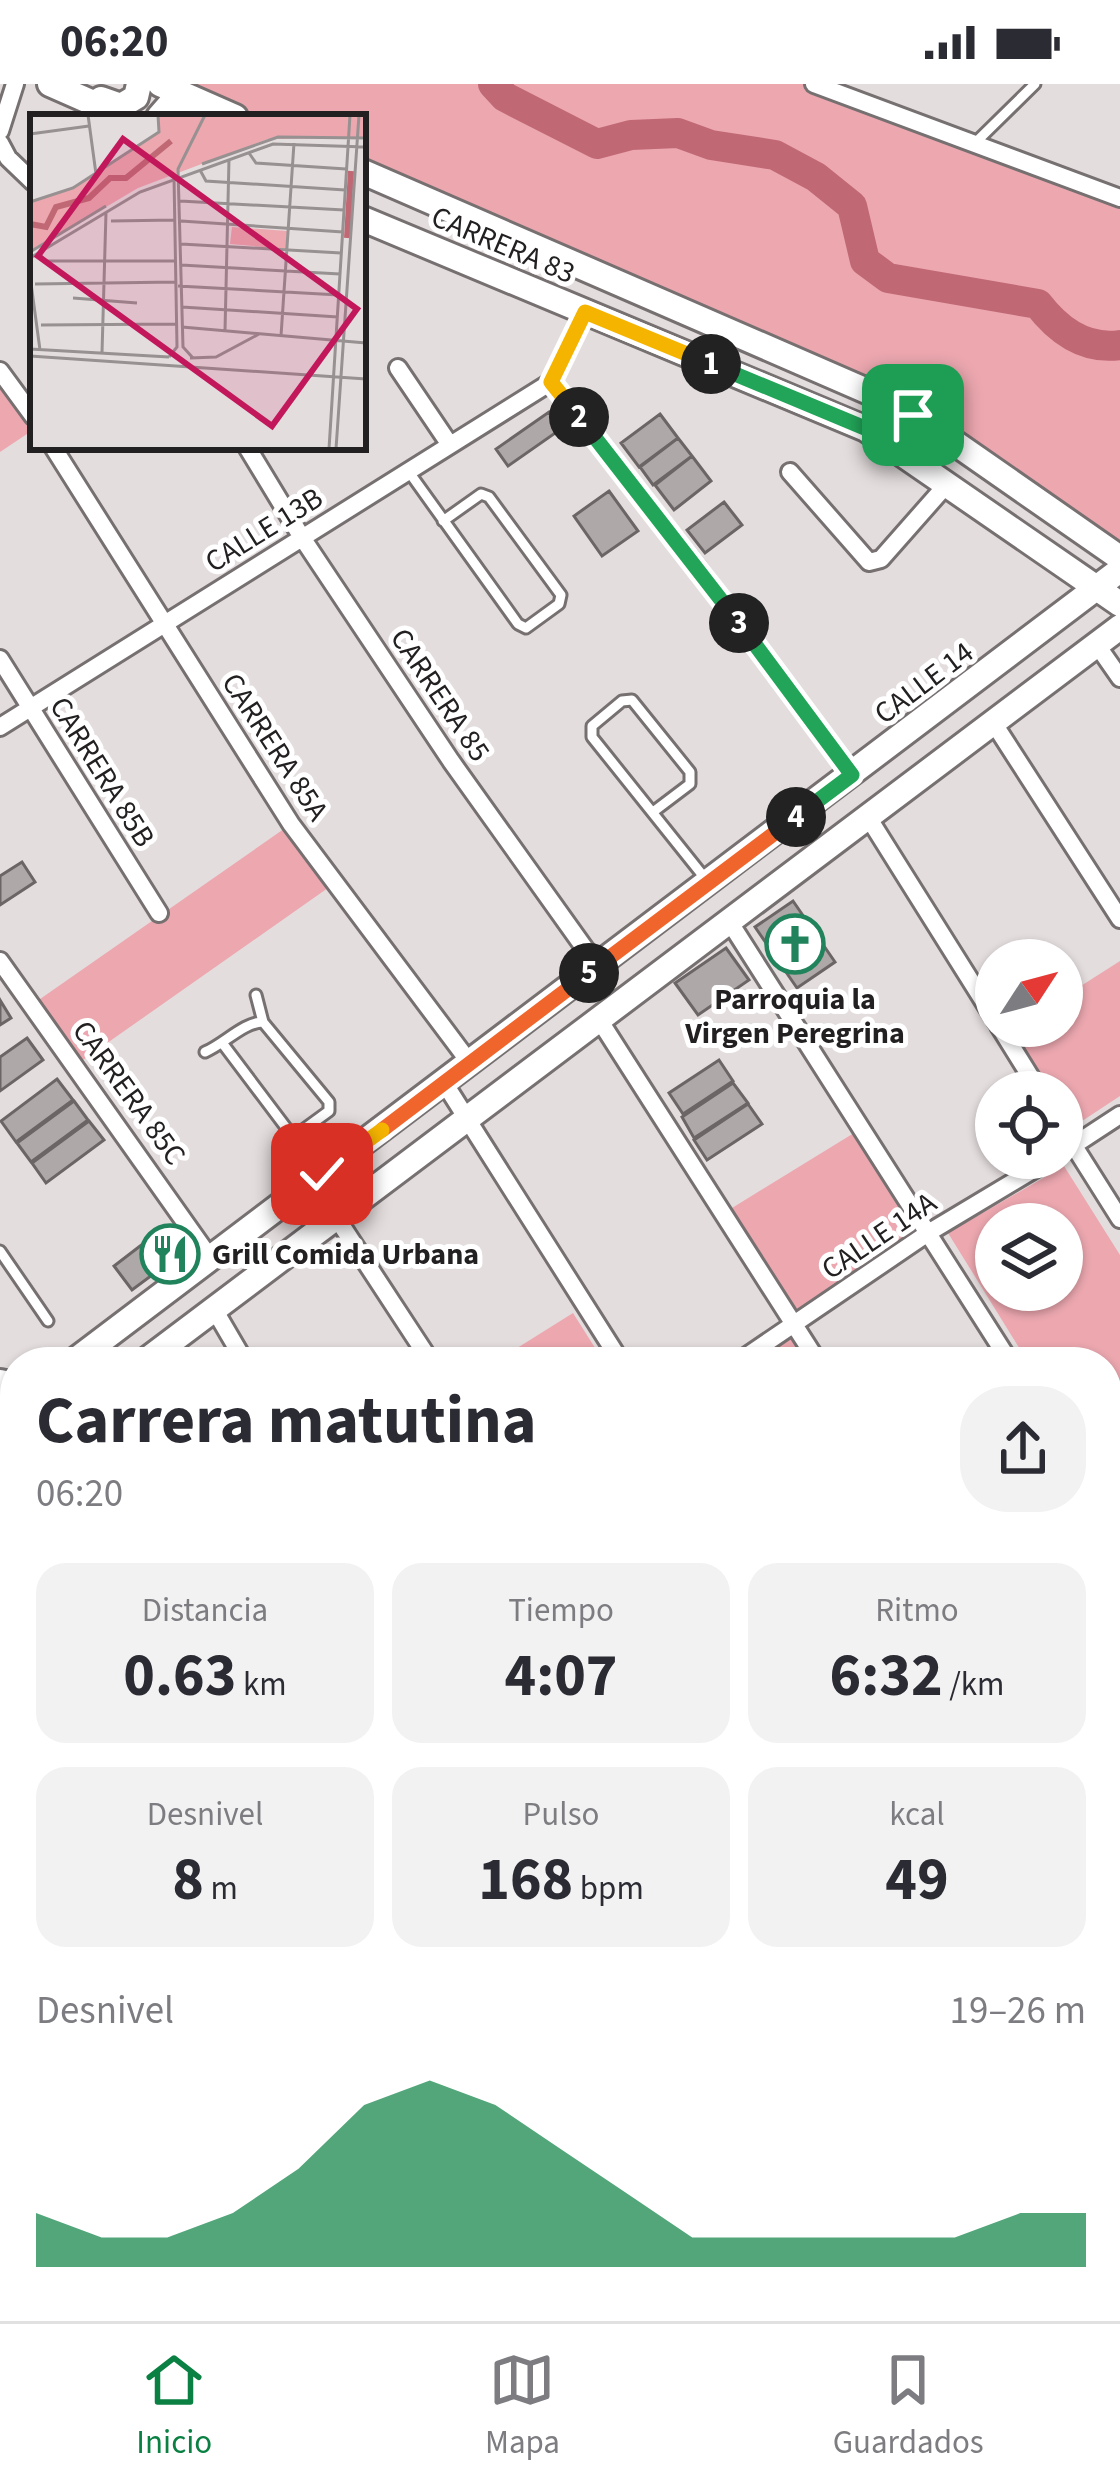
<!DOCTYPE html>
<html lang="es">
<meta charset="utf-8">
<style>
:root{--surface:#fff;--page:#f2f2f3;--text:#2b2b33;--muted:#7c7c81;--line:#e1e1e2;--accent:#0b8043}
body{margin:0;font-family:"Source Sans 3",sans-serif;background:var(--page);color:var(--text);height:100vh;display:flex;flex-direction:column;font-size:45px;white-space:nowrap}
*{box-sizing:border-box;margin:0}
p{font-size:39px;color:var(--muted)}
.icon{flex:none;width:66px;height:66px;fill:none;stroke:currentColor;stroke-width:2;stroke-linecap:round;stroke-linejoin:round}
.map{position:relative;flex:1;overflow:hidden}
.side{position:absolute;left:0px;top:1263px;width:1122px;height:975px;display:flex;flex-direction:column;background:var(--surface);border-radius:48px 48px 0 0;box-shadow:0 3px 9px #0004}
.side>*{flex:none}
.needle{width:78px;rotate:54deg}
.buttons{position:absolute;left:975px;top:855px;display:grid;gap:24px}
.buttons a{display:grid;place-items:center;width:108px;height:108px;border-radius:50%;background:var(--surface);box-shadow:0 3px 9px #0004;font-size:60px}
.pin{position:absolute;display:grid;place-items:center;width:102px;height:102px;color:#fff;margin:-51px;border-radius:24px;box-shadow:0 6px 18px #0006}
.km{position:absolute;width:60px;height:60px;margin:-30px;border-radius:50%;background:#222;color:#fff;font-size:33px;line-height:60px;text-align:center}
.round{display:grid;place-items:center;flex:none;width:126px;height:126px;border-radius:48px;background:var(--page)}
.overview{display:flex;align-items:center;justify-content:space-between;height:204px;padding:0 36px}
h1{font-size:66px;font-weight:700;line-height:90px}
.metrics{display:grid;grid-template-columns:repeat(3,1fr);gap:18px;height:204px;padding:12px 36px}
.metrics div{display:grid;align-content:center;border-radius:30px;background:var(--page);text-align:center}
.metrics b{font-size:60px;font-weight:700}
.metrics small{font-size:33px;font-weight:400}
.metrics p{font-size:33px}
.chart{height:336px;padding:24px 36px}
.chart p{display:flex;justify-content:space-between}
.chart svg{width:100%;height:216px;margin-top:12px;fill:var(--accent);opacity:.7}
.status{display:flex;justify-content:space-between;align-items:center;height:84px;padding:0 60px;background:var(--surface);direction:ltr}
.status svg{height:33px;fill:currentColor}
.dock{display:flex;justify-content:space-around;align-items:center;height:168px;border-top:3px solid var(--line);background:var(--surface);font-size:33px;color:var(--muted)}
.dock a{display:grid;justify-items:center;gap:6px}
.dock .active{color:var(--accent)}
.map>svg:first-child{display:block}
.green{fill:#eca7af;fill-rule:evenodd}
.lines{fill:none;stroke-linecap:round;stroke-linejoin:round}
.stream{stroke:#c16875;stroke-width:4.5}
.river{stroke:#c16875;stroke-width:30}
.building{fill:#afa8a8;stroke:#6b6565;stroke-width:3}
.lane-casing{stroke:#767071;stroke-width:15}
.street-casing{stroke:#767071;stroke-width:22}
.secondary-casing{stroke:#767071;stroke-width:30}
.lane{stroke:#fff;stroke-width:9}
.street{stroke:#fff;stroke-width:16}
.secondary{stroke:#fff;stroke-width:24}
.split-1-casing{stroke:#fff;stroke-width:24}
.split-2-casing{stroke:#fff;stroke-width:24}
.split-3-casing{stroke:#fff;stroke-width:24}
.split-4-casing{stroke:#fff;stroke-width:24}
.split-5-casing{stroke:#fff;stroke-width:24}
.split-6-casing{stroke:#fff;stroke-width:24}
.split-7-casing{stroke:#fff;stroke-width:24}
.split-1{stroke:#22a559;stroke-width:15}
.split-2{stroke:#f5b400;stroke-width:15}
.split-3{stroke:#22a559;stroke-width:15}
.split-4{stroke:#22a559;stroke-width:15}
.split-5{stroke:#f0652b;stroke-width:15}
.split-6{stroke:#f0652b;stroke-width:15}
.split-7{stroke:#f5b400;stroke-width:15}
.labels{text-anchor:middle;dominant-baseline:central;stroke-width:10;stroke-linejoin:round;paint-order:stroke}
.street-label{font-size:30px;fill:#232021;stroke:#fff}
.poi-label{font-size:30px;font-weight:bold;fill:#232021;stroke:#fff}
.inset-river{fill:none;stroke:#c16875;stroke-width:6}
.inset-road{fill:none;stroke:#979192;stroke-width:3}
.view{fill:#c2185b;fill-opacity:0.15;stroke:#c2185b;stroke-width:6}
.inset-edge{fill:none;stroke:#232021;stroke-width:6}
</style>
<div class="status"><b>06:20</b><svg viewBox="0 0 49 12"><path d="M0 12V9h3v3zM5 12V6h3v6zM10 12V3h3v9zM15 12V0h3v12zM26 1h20v11H26zM47 4h2v5h-2z"/></svg></div>
<div class="map">
<svg width="1120" height="2237" viewBox="0 0 1120 2237">
<rect width="100%" height="100%" fill="#e4ddde"/>
<!-- green -->
<path class="green" d="M160,0H814L1120,114V474L942,350L363,88V33H235Z
M0,287L33,332V346L0,368Z
M291,740L335,799L73,983L30,922Z
M1120,877V1012L1070,1045L1062,1032V1008H1048L1011,946L1017,942H1062V914Z
M854,1049L918,1151L797,1226L732,1124Z
M1064,1082L1120,1171V1427L1107,1406V1278H1028L948,1149ZM1062,1140V1206H996V1140Z
M573,1229L604,1278H495Z
M795,1241L818,1278H738Z
M1120,1571V1705L1110,1712L1107,1579Z"/>
<g class="lines">
<!-- stream -->
<path class="stream" d="M1107,2112L1120,2104
M913,2237L935,2223"/>
<!-- river -->
<path class="river" d="M493,0L505,13L597,60L631,51L678,49L711,61L775,71L816,93L852,122L865,177L888,194L1038,220C1058,246 1085,266 1120,261"/>
</g>
<!-- building -->
<path class="building" d="M549,328L561,345L508,382L496,365Z
M660,330L678,354L639,383L621,359Z
M678,354L692,372L653,401L640,383Z
M692,372L711,397L674,426L655,401Z
M609,407L638,447L602,472L574,432Z
M724,418L742,441L705,469L687,446Z
M22,778L35,798L0,821V792Z
M793,817L835,878L797,904L755,843Z
M726,864L749,896L698,931L675,899Z
M0,916L11,934L0,941Z
M27,954L43,976L0,1007V973Z
M719,976L733,997L683,1030L669,1009Z
M57,995L73,1016L16,1058L1,1037Z
M733,999L748,1019L694,1054L682,1033Z
M74,1017L88,1036L31,1078L17,1059Z
M748,1020L762,1040L707,1076L694,1056Z
M89,1037L104,1056L46,1099L32,1079Z
M161,1146L179,1171L132,1206L114,1182Z"/>
<g class="lines">
<!-- lane casing -->
<g class="lane-casing">
<path id="lane" d="M975,59L1035,0
M409,388L518,540L526,544L559,520L561,511L489,413L481,410L443,437
M653,728L690,700V688L632,616L622,617L592,642V653L708,798
M256,911L263,938L329,1018V1027L292,1054
M223,960L321,1090
M205,968C224,960 244,938 263,938
M0,1167L48,1237
M0,1647L15,1638"/>
</g>
<!-- street casing -->
<g class="street-casing">
<path id="street" d="M814,0L1120,114
M0,47L15,0
M0,59L8,74L33,98
M398,284L450,361
M0,287L33,332
M551,298L699,486L852,691
M53,363L291,740L470,979
M247,363L301,452L451,677L598,883
M790,388L869,478L881,475L948,399
M1097,561L1120,594
M0,575L159,829
M993,638L1120,835
M0,643L551,298L585,228
M868,733L996,937
M729,837L1010,1278
M0,877L211,1175
M600,937L818,1278
M999,942L1040,1008
M445,1000L621,1278
M1062,1043L1120,1135
M1068,1065L1120,1031
M336,1133L431,1278
M214,1225L245,1278
M738,1278L928,1149L1053,1074
M1107,1429L1120,1450
M1107,1568L1120,1560
M1107,1731L1120,1752
M1107,2028L1120,2049
M1039,2223L1049,2237"/>
</g>
<!-- secondary casing -->
<g class="secondary-casing">
<path id="secondary" d="M50,0L125,33
M160,0L235,33
M101,15L121,22L136,13L139,0
M159,33L173,17L193,22
M363,88L883,314L942,350L1120,474
M363,135L866,345L1120,520
M73,1278L1120,486
M144,1278L1120,543
M0,1298L15,1301
M0,1332L15,1355
M0,1454L15,1478
M1107,2072L1120,2064
M1107,2149L1120,2140
M482,2223L491,2237
M814,2223L823,2237
M848,2237L870,2223
M970,2237L991,2223"/>
</g>
<!-- lane -->
<use href="#lane" class="lane"/>
<!-- street -->
<use href="#street" class="street"/>
<!-- secondary -->
<use href="#secondary" class="secondary"/>
</g>
<g class="lines">
<!-- split-1 casing -->
<g class="split-1-casing">
<path id="split-1" d="M711,280L872,347L883,346L893,333L890,322L883,314L913,331"/>
</g>
<!-- split-2 casing -->
<g class="split-2-casing">
<path id="split-2" d="M579,333L551,298L585,228L711,280"/>
</g>
<!-- split-3 casing -->
<g class="split-3-casing">
<path id="split-3" d="M579,333L739,539"/>
</g>
<!-- split-4 casing -->
<g class="split-4-casing">
<path id="split-4" d="M739,539L852,691L796,733"/>
</g>
<!-- split-5 casing -->
<g class="split-5-casing">
<path id="split-5" d="M589,889L796,733"/>
</g>
<!-- split-6 casing -->
<g class="split-6-casing">
<path id="split-6" d="M382,1046L589,889"/>
</g>
<!-- split-7 casing -->
<g class="split-7-casing">
<path id="split-7" d="M322,1090L382,1046"/>
</g>
<!-- split-1 -->
<use href="#split-1" class="split-1"/>
<!-- split-2 -->
<use href="#split-2" class="split-2"/>
<!-- split-3 -->
<use href="#split-3" class="split-3"/>
<!-- split-4 -->
<use href="#split-4" class="split-4"/>
<!-- split-5 -->
<use href="#split-5" class="split-5"/>
<!-- split-6 -->
<use href="#split-6" class="split-6"/>
<!-- split-7 -->
<use href="#split-7" class="split-7"/>
</g>
<!-- icons -->
<defs>
<g id="church-ring" transform="scale(3)"><circle r="9.5" fill="#fff" stroke="#21835c" stroke-width="1.5"/><path d="M-1.2-6h2.4v3.5h3.3v2.4h-3.3V6h-2.4V-.1h-3.3v-2.4h3.3Z" fill="#21835c"/></g>
<g id="restaurant-ring" transform="scale(3)"><circle r="9.5" fill="#fff" stroke="#21835c" stroke-width="1.5"/><path d="M-5-6h1v4h1v-4h1v4h1v-4h1v5L-1.5 .5V6h-2V.5L-5-1ZM5-6V6H3V1.5H1.5Q1.5-4 5-6Z" fill="#21835c"/></g>
</defs>
<g fill-rule="evenodd">
<use href="#church-ring" x="795" y="860"/>
<use href="#restaurant-ring" x="170" y="1170"/>
</g>
<g class="labels">
<!-- street labels -->
<g class="street-label">
<text transform="translate(503 161) rotate(23)">CARRERA 83</text>
<text transform="translate(264 446) rotate(-32)">CALLE 13B</text>
<text transform="translate(924 599) rotate(-37)">CALLE 14</text>
<text transform="translate(440 611) rotate(56)">CARRERA 85</text>
<text transform="translate(275 663) rotate(57)">CARRERA 85A</text>
<text transform="translate(102 688) rotate(58)">CARRERA 85B</text>
<text transform="translate(129 1009) rotate(54)">CARRERA 85C</text>
<text transform="translate(879 1152) rotate(-34)">CALLE 14A</text>
</g>
<!-- poi labels -->
<g class="poi-label">
<text x="795" y="915">Parroquia la<tspan x="795" dy="34">Virgen Peregrina</tspan></text>
<text x="212" y="1170" text-anchor="start">Grill Comida Urbana</text>
</g>
</g>
<!-- overview -->
<g transform="translate(30 30)">
<rect width="336" height="336" fill="#e4ddde"/>
<path d="M128,1H336V24L238,25L108,74L0,138V88L43,73L129,18ZM202,113L257,117L256,135L200,130Z" fill="#eca7af"/>
<path class="inset-river" d="M0,110L16,113L26,93L59,84L80,64H96L141,27M317,124L321,57"/>
<path class="inset-road" d="M58,1L66,60M0,20L59,12M219,39L226,49L316,55M172,50L248,23L336,24M170,56L176,67L315,76M150,87L314,96M0,88L43,74L129,18L128,1M81,107L145,106M151,107L313,118M151,130L311,139M0,138L76,92M8,139L16,147H146M0,144L110,78L243,30L336,33M151,151L310,160M0,162L10,236M5,170L146,168M148,172L309,181M43,184L107,189M152,193L308,203M11,211L147,210M152,213L336,229M195,217L199,45M251,222L264,29M0,235L139,243M72,239L76,98M0,242L336,265M139,243L147,233L144,63M160,244L186,243L229,220M163,244L153,233L148,55L175,1M299,335L320,1M306,335L329,1"/>
<path class="view" d="M93,25L327,195L242,312L8,142Z"/>
<rect width="336" height="336" class="inset-edge"/>
</g>
</svg>
<div class="buttons">
<a><svg class="needle" viewBox="-14 -14 28 28"><path d="M0-13l5 13h-10z" fill="#e53935"/><path d="M0 13l5-13h-10z" fill="#7c7c81"/></svg></a>
<a><svg class="icon" aria-label="locate" viewBox="0 0 24 24"><circle cx="12" cy="12" r="6"/><path d="M12 2v4M12 18v4M2 12h4M18 12h4"/></svg></a>
<a><svg class="icon" aria-label="layers" viewBox="0 0 24 24"><path d="M12 4l9 5-9 5-9-5zM3 14l9 5 9-5"/></svg></a>
</div>
<div class="pin" style="left:913px;top:331px;background:#1e9e55"><svg class="icon" aria-label="arrive" viewBox="0 0 24 24"><path d="M6 21V4h12l-3 4 3 4H6"/></svg></div>
<div class="pin" style="left:322px;top:1090px;background:#d93025"><svg class="icon" aria-label="check" viewBox="0 0 24 24"><path d="M5 12l5 5 9-10"/></svg></div>
<b class="km" style="left:711px;top:280px">1</b>
<b class="km" style="left:579px;top:333px">2</b>
<b class="km" style="left:739px;top:539px">3</b>
<b class="km" style="left:796px;top:733px">4</b>
<b class="km" style="left:589px;top:889px">5</b>
<section class="side">
<div class="overview"><div><h1>Carrera matutina</h1><p>06:20</p></div><a class="round"><svg class="icon" aria-label="share" viewBox="0 0 24 24"><path d="M12 15V3M7 8l5-5 5 5M5 13v7h14v-7"/></svg></a></div>
<div class="metrics">
<div><p>Distancia</p><b>0.63<small> km</small></b></div>
<div><p>Tiempo</p><b>4:07</b></div>
<div><p>Ritmo</p><b>6:32<small> /km</small></b></div>
</div>
<div class="metrics">
<div><p>Desnivel</p><b>8<small> m</small></b></div>
<div><p>Pulso</p><b>168<small> bpm</small></b></div>
<div><p>kcal</p><b>49</b></div>
</div>
<div class="chart"><p><span>Desnivel</span>19–26 m</p>
<svg viewBox="0 0 160 44" preserveAspectRatio="none"><path d="M0 44V33L10 38L20 38L30 33L40 24L50 11L60 6L70 11L80 20L90 29L100 38L110 38L120 38L130 38L140 38L150 33L160 33V44z"/></svg>
</div>
</section>
</div>
<nav class="dock">
<a class="active"><svg class="icon" aria-label="home" viewBox="0 0 24 24"><path d="M3 11l9-7 9 7M6 9v11h12V9"/></svg>Inicio</a>
<a><svg class="icon" aria-label="map" viewBox="0 0 24 24"><path d="M3 6l6-2 6 2 6-2v14l-6 2-6-2-6 2zM9 4v14M15 6v14"/></svg>Mapa</a>
<a><svg class="icon" aria-label="saved" viewBox="0 0 24 24"><path d="M7 4h10v16l-5-4-5 4z"/></svg>Guardados</a>
</nav>
